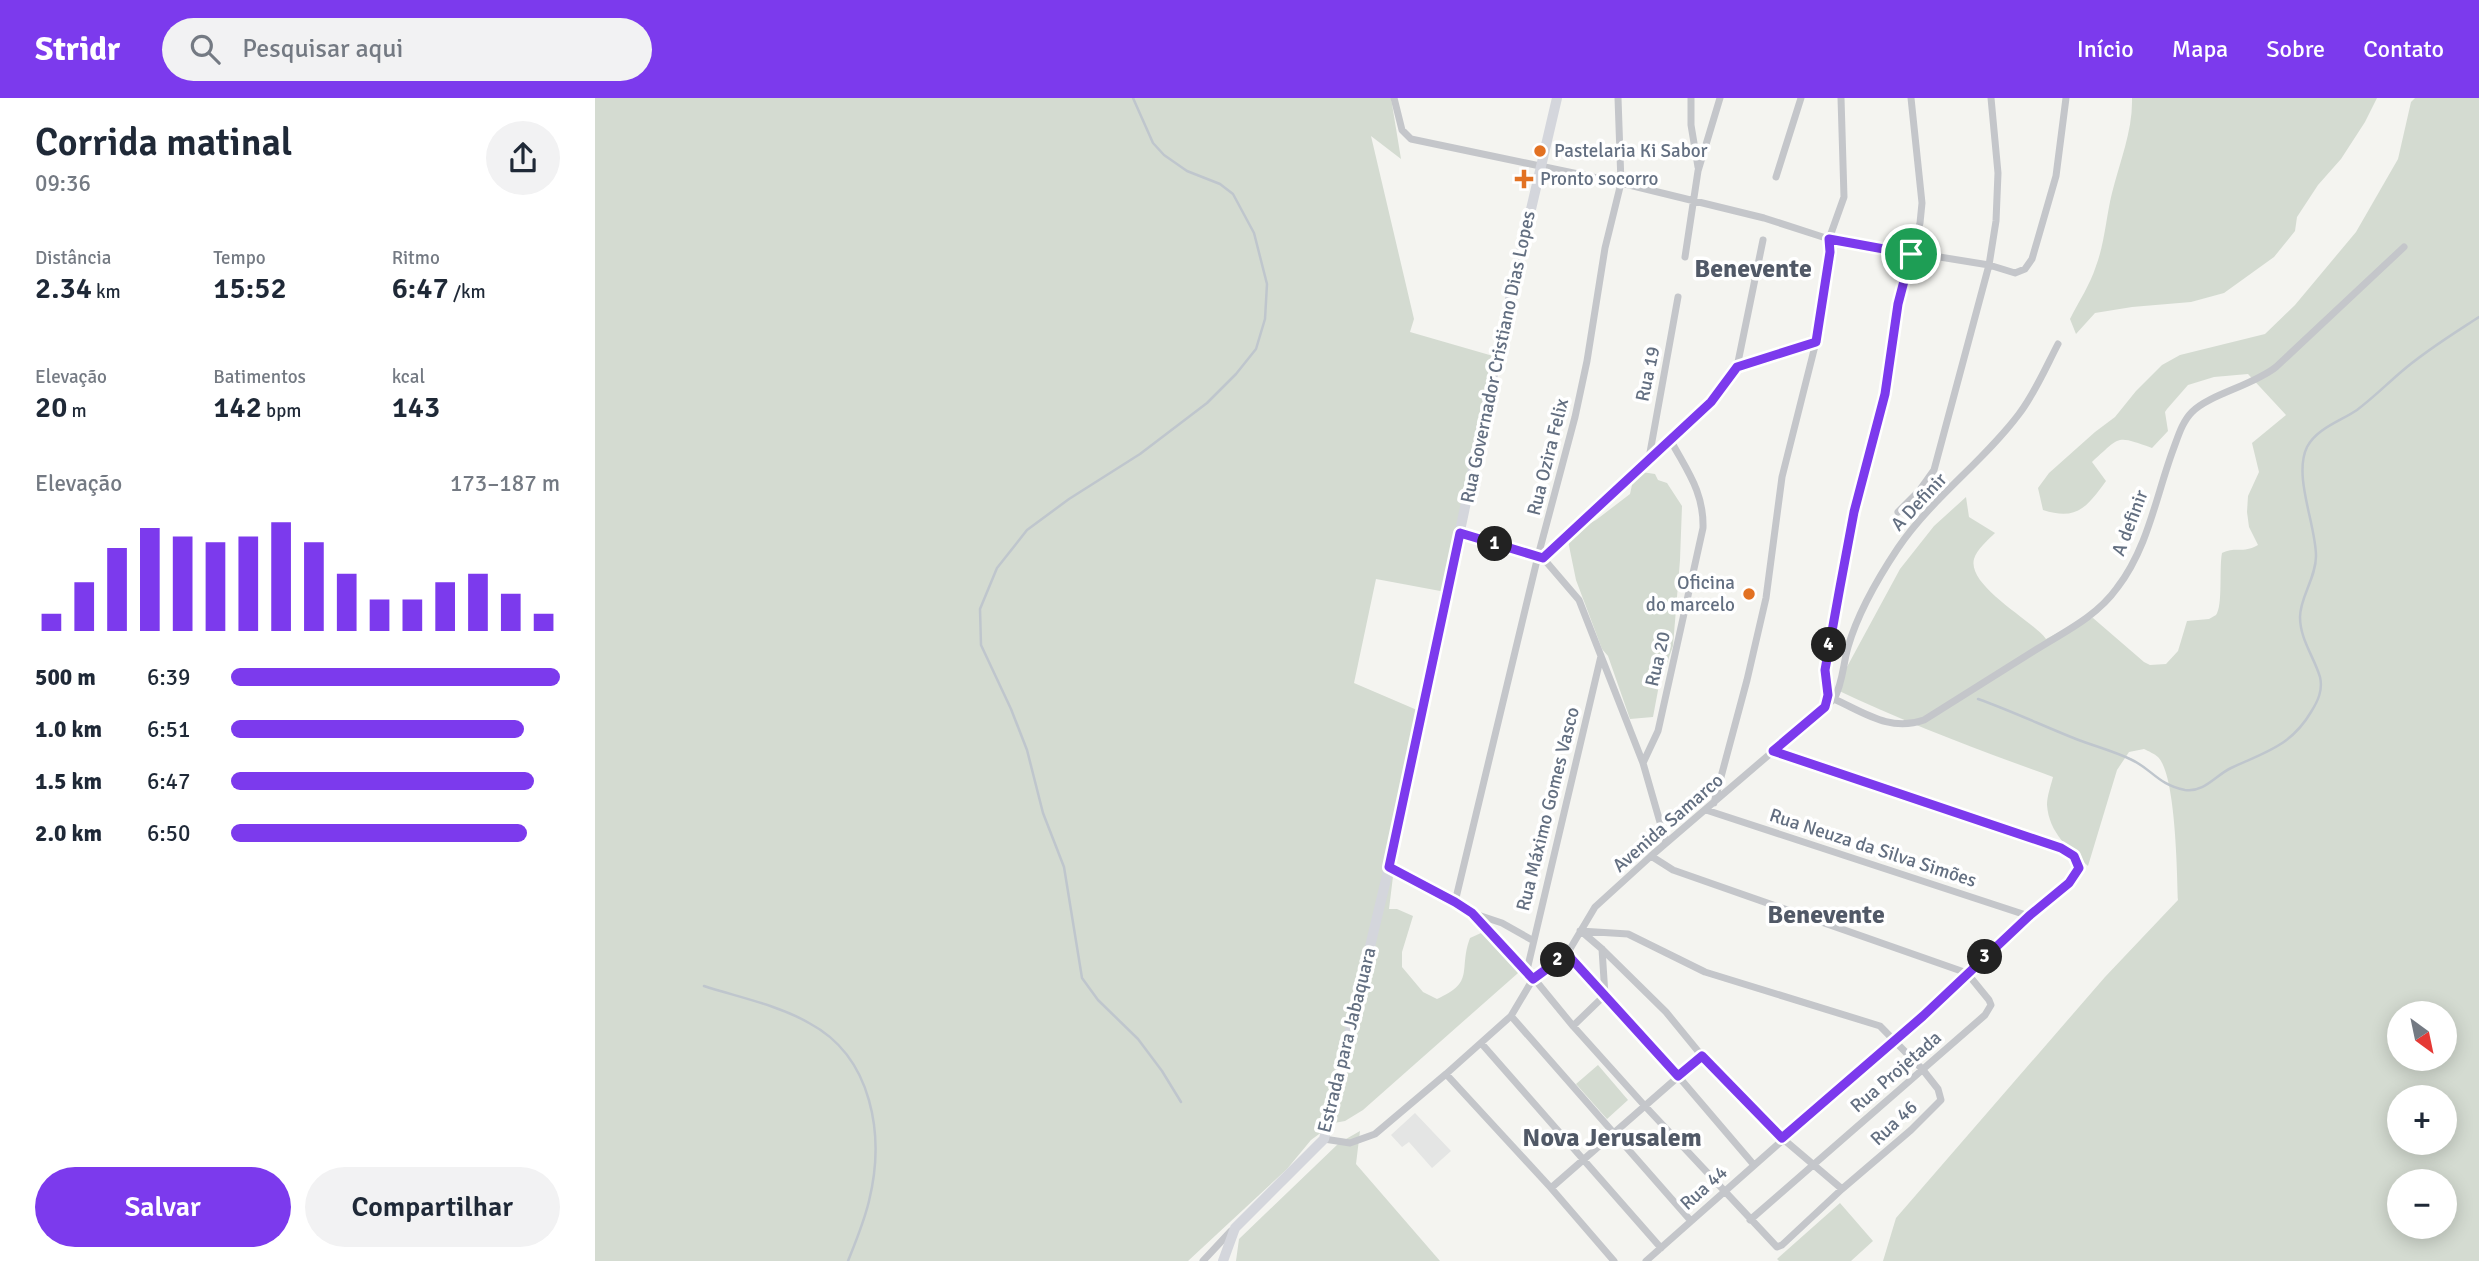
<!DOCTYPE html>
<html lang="pt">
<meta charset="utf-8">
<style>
:root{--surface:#fff;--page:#f2f2f3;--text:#1f2937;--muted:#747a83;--accent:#7c3aed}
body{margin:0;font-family:Signika,sans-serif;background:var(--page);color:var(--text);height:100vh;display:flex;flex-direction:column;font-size:26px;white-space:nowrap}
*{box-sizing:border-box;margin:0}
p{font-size:23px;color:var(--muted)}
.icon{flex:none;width:38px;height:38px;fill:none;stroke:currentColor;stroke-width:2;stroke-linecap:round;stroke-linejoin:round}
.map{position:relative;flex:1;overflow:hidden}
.drawer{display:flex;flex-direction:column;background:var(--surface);width:595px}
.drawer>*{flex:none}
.needle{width:46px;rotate:147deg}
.fabs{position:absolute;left:1792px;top:903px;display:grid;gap:14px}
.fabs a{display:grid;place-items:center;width:70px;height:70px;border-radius:50%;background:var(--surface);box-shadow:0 4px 18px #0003;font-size:35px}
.pin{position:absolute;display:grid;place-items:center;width:60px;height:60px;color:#fff;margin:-30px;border:4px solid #fff;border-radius:50%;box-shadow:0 2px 7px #0007}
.km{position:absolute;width:35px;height:35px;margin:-18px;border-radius:50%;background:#222;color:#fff;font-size:19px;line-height:35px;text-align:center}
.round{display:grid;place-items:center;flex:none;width:74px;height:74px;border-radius:37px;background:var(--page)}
.summary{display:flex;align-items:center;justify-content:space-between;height:119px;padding:0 35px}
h1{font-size:38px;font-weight:600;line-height:52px}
.metrics{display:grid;grid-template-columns:repeat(3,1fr);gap:10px;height:119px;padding:7px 35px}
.metrics div{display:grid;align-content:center}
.metrics b{font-size:30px;font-weight:600}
.metrics small{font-size:19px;font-weight:400}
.metrics p{font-size:19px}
.chart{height:196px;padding:14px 35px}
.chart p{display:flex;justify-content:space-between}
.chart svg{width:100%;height:126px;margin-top:7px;stroke:var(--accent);stroke-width:6}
.primary-button{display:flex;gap:14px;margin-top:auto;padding:14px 35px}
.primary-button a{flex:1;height:80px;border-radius:42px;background:var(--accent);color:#fff;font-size:28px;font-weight:600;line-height:80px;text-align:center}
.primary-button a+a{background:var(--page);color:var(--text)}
ul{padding:0 35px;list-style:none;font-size:23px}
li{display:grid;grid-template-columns:112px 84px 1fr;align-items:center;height:52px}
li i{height:18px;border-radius:9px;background:var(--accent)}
header{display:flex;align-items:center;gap:42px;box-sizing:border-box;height:98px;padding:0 35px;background:var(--accent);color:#fff}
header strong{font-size:33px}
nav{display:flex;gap:38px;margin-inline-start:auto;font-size:24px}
.search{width:490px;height:63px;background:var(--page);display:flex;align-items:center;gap:18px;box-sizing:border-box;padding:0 24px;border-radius:38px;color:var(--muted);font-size:26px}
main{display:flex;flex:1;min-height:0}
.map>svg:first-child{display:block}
.built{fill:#e4e5e4}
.green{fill:#d4dbd1;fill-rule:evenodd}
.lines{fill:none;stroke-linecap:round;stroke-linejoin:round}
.stream{stroke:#bfc6cd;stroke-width:2.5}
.street{stroke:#c4c6ca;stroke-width:7}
.secondary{stroke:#d4d6dc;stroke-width:10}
.route-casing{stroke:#fff;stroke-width:14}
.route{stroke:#7c3aed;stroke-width:9}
.poi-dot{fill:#e27122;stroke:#fff;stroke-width:2.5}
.labels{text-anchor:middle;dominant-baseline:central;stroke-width:7;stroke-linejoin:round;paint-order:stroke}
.poi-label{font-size:19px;fill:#636f81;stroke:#fff;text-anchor:start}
.street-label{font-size:19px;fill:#636f81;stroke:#fff}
.district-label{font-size:26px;font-weight:bold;fill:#515967;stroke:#fff}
</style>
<header>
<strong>Stridr</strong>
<div class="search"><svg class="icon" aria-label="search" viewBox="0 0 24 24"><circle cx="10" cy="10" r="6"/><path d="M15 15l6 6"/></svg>Pesquisar aqui</div>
<nav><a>Início</a><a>Mapa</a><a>Sobre</a><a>Contato</a></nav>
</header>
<main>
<section class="drawer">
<div class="summary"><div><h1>Corrida matinal</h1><p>09:36</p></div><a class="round"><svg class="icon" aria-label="share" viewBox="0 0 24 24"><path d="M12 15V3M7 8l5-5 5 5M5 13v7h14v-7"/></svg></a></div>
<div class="metrics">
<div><p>Distância</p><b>2.34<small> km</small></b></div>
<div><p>Tempo</p><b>15:52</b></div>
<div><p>Ritmo</p><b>6:47<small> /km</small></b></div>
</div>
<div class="metrics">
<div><p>Elevação</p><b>20<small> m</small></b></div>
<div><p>Batimentos</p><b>142<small> bpm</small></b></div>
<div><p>kcal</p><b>143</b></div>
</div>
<div class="chart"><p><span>Elevação</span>173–187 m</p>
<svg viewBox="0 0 160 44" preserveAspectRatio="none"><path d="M5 44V38M15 44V27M25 44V15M35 44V8M45 44V11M55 44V13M65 44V11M75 44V6M85 44V13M95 44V24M105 44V33M115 44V33M125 44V27M135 44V24M145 44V31M155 44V38"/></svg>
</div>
<ul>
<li><b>500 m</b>6:39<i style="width:100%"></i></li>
<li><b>1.0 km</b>6:51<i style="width:89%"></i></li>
<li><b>1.5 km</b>6:47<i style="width:92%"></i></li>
<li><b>2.0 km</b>6:50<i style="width:90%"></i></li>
</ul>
<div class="primary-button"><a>Salvar</a><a>Compartilhar</a></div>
</section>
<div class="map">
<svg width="1884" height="1163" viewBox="0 0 1884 1163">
<rect width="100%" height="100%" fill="#f4f4f0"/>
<!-- built -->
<path class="built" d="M820,1015L856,1053L837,1070L814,1044L807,1049L796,1037Z"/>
<!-- green -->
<path class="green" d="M0,0H796L806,61L776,38L819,221L815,234L905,260L856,495L781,481L759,585L829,615L802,746L794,811H802L818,818L807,854V869L828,894L842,901C881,884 863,872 875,840L886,835L932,867L768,1012L750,1023L739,1025L716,1042L692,1071L593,1163H0Z
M1537,0H1782L1770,24L1746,61L1723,87L1702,119L1700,133L1679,159L1629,195L1596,204L1537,209L1500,215L1481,236L1475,221C1484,203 1495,187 1501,168C1510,144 1511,119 1517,95C1525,63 1538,32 1537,0Z
M1820,0H1884V1163H1288L1301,1120L1510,879L1583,802C1582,775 1581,677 1563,659C1560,656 1553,653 1549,651L1534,654L1522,672L1493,768C1474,751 1454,735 1452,707C1452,698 1456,687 1458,679C1384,652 1311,625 1240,591L1305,471L1339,428L1371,399L1374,419L1400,435C1393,442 1382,451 1379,461C1372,488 1437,522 1451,541L1485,523L1498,520L1549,564L1555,567L1571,566L1583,553L1592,523L1614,521L1621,517C1628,508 1624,470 1627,455C1641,448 1647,456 1663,447L1654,429L1652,414L1653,398L1664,374L1657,345L1691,317L1653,276L1619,279L1593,287L1572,311L1570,314L1573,333L1557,350C1520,337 1526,338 1497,364L1511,383C1492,409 1482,423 1448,412L1443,390L1454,375L1500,334L1520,319L1541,293L1567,267L1585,257L1670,236L1700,207L1761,134L1803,61L1816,4ZM1804,915H1850V961H1804ZM1804,999H1850V1045H1804ZM1804,1083H1850V1129H1804Z
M1040,373L1060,376L1063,382L1072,385L1087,408L1085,462L1078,548L1064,587L1058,619L1035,621L1013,558L1007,551L981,482L972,438L1001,422L1035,396Z
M1003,967L1033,1002L1012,1021L981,986Z
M765,1033L761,1066L845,1163H641L644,1141L744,1045Z
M1245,1105L1278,1143L1256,1163H1184L1182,1161Z"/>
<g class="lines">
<!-- stream -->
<path class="stream" d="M538,0L558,45L569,57L592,73L625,86L638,96L659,135L672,186L670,221L661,251L641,276L612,305L545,356L474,401L432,432L402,470L385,511L386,547L416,611L432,652L448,715L469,769L487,880L503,902L543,941L567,973L586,1004
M1383,601C1417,613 1448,628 1481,641C1499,648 1518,653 1535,661C1556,670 1563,687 1590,692C1609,695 1621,677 1636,670C1670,654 1696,648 1716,614C1723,603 1728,592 1725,579C1719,559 1705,541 1705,519C1705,499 1721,480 1721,458C1721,427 1698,378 1712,349C1722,330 1746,323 1762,312C1778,300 1792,286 1806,274C1830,253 1858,236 1884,219
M109,888C143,899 183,907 214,925C278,959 290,1038 274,1103C269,1124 261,1143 253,1163"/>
<!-- street -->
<path class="street" d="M799,0L807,32L816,41L1026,85L1169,120L1234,141L1394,167L1420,175L1430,171L1437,161L1461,78L1471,0
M1096,0V27L1103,69
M1181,79L1206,0
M1090,159L1103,73L1125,0
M1142,269L1168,142
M1054,360L1083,199
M1303,414L1324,393L1339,372L1394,167L1401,123L1403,75L1396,0
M865,435L947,460
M948,460L1116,305L1142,269L1221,244
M948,460L984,502L1048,665L1071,745
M1239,601C1270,615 1295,634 1329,622C1367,598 1404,575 1442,551C1471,533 1502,518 1522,490C1553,450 1561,398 1578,352C1583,339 1587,324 1597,314C1615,296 1657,288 1681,269L1809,149
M1230,609L1233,597L1231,564L1259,414L1290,296L1308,186L1325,125L1327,105L1316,0
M1048,665L1063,633L1108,430C1109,394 1092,373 1076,343
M1119,705L1152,582L1171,500L1187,379L1223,236L1235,154L1234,141L1249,99L1246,0
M1111,712L1434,818
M1056,758L1078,772L1372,875L1394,902L1396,907L1390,917L1155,1122
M794,769L860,804L877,815L907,825L937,842
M860,804L943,458L980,319L992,263L1010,150L1026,85L1023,0
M877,815L932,872L978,928L1049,1007L1182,1149L1187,1147L1247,1091L1316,1032L1346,1002L1343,991L1328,972L1285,928L1110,874L1033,836L985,833
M986,833L1007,851L1071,914L1107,958L1187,1040L1247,1091
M972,856L1083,978L1159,1067
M932,872L1006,558
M916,918L1096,1123
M978,928L1010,897L1007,851
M886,945L1066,1150
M851,976L956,1090L1019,1163
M729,1041L755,1045L780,1036L851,976L916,918L938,881L972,856L1000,809L1056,758L1239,601C1248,585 1248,566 1253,549C1263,514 1283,480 1303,450C1337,400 1388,364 1424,316C1440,295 1451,269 1463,246
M956,1090L1107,958
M608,1163L636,1133
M1051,1163L1328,918L1483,775V764L1474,754L1466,750L1178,653"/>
<!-- secondary -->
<path class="secondary" d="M628,1163L640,1130L729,1041L794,769L904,248L962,0"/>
</g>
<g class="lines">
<!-- route casing -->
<g class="route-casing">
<path id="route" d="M1234,141L1316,156L1303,206L1290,296L1259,414L1245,489L1230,572L1233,597L1230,609L1178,653L1466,750L1479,758L1484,770L1474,785L1434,818L1328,918L1187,1040L1107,958L1083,978L972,856L938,881L877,815L860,804L794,769L865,435L948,460L1116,304L1142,269L1221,244L1235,154Z"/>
</g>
<!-- route -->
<use href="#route" class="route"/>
</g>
<!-- markers -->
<g class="poi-dot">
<circle cx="945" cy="53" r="7"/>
<path d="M925.5 70.5h7v7h7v7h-7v7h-7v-7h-7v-7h7z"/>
<circle cx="1154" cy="496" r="7"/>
</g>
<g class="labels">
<!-- poi labels -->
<g class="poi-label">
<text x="959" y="53">Pastelaria Ki Sabor</text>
<text x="945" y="81">Pronto socorro</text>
<text x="1140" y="485" text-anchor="end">Oficina<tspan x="1140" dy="22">do marcelo</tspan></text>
</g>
<!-- street labels -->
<g class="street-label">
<text transform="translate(903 259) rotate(-78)">Rua Governador Cristiano Dias Lopes</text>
<text transform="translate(1053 276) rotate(-78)">Rua 19</text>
<text transform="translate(953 359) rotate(-76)">Rua Ozira Felix</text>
<text transform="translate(1324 404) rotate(-47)">A Definir</text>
<text transform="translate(1535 425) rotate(-69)">A definir</text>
<text transform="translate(1063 561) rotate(-77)">Rua 20</text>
<text transform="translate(953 711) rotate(-76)">Rua Máximo Gomes Vasco</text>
<text transform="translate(1073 725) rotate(-41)">Avenida Samarco</text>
<text transform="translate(1278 750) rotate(18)">Rua Neuza da Silva Simões</text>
<text transform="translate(752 942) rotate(-76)">Estrada para Jabaquara</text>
<text transform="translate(1301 974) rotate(-41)">Rua Projetada</text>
<text transform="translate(1299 1025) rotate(-43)">Rua 46</text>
<text transform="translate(1109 1090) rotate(-42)">Rua 44</text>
</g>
<!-- district labels -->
<g class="district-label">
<text x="1158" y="171">Benevente</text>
<text x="1231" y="817">Benevente</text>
<text x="1017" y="1040">Nova Jerusalem</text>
</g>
</g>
</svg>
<div class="fabs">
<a><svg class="needle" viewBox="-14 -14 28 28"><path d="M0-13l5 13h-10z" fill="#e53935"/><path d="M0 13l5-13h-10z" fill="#747a83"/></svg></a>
<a>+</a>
<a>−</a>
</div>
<div class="pin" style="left:1316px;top:156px;background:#1e9e55"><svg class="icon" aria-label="arrive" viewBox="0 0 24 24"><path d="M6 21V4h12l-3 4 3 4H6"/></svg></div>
<b class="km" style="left:900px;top:446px">1</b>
<b class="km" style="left:963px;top:862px">2</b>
<b class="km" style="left:1390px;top:859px">3</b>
<b class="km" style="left:1234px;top:547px">4</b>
</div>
</main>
